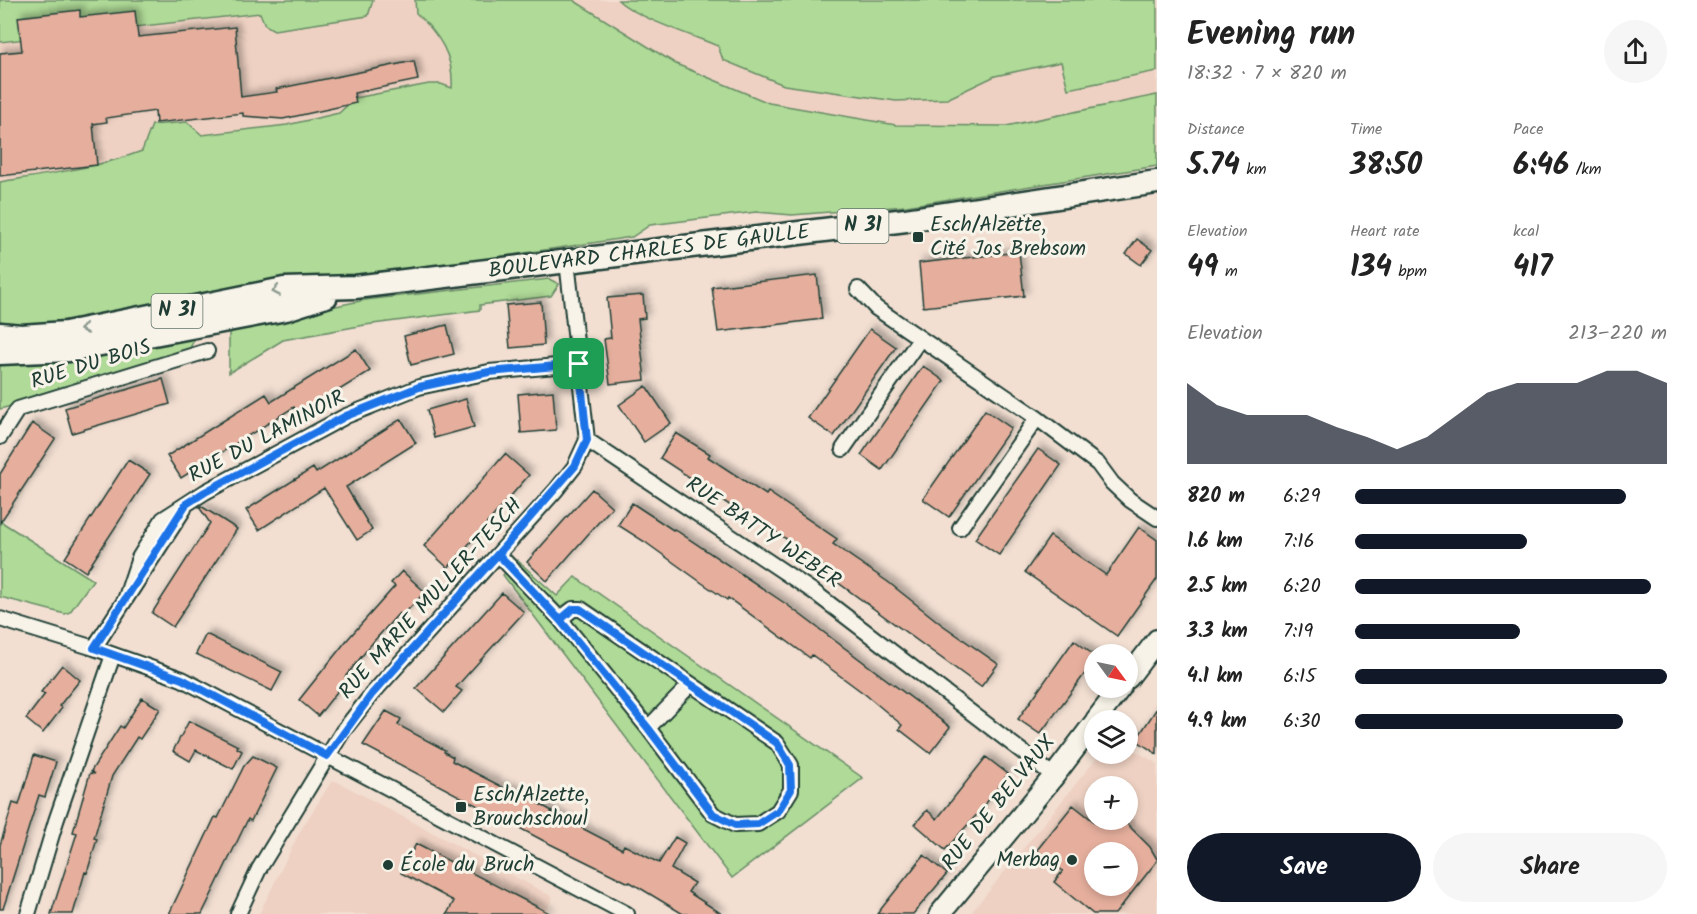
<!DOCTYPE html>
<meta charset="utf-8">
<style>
:root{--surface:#fff;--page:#f6f6f6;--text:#222;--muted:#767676;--accent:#111827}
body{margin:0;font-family:Kalam,sans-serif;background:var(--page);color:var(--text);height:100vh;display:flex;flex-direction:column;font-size:22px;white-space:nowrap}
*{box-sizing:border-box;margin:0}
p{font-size:20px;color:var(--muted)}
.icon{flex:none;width:33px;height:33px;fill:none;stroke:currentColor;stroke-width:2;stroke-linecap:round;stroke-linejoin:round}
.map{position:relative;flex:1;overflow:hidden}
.details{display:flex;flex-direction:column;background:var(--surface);width:540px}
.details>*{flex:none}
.needle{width:39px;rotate:123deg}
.buttons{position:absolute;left:1084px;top:644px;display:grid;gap:12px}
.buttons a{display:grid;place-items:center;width:54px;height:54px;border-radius:50%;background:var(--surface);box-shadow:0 3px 9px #0003;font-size:30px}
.pin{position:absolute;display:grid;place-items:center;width:51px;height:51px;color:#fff;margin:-26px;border-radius:12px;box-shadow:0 3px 9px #0006}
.round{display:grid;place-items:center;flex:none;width:63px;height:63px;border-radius:32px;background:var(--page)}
.summary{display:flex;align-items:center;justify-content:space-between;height:102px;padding:0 30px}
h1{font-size:33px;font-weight:600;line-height:45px}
.metrics{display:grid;grid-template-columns:repeat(3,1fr);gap:9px;height:102px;padding:6px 30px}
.metrics div{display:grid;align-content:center}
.metrics b{font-size:30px;font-weight:600}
.metrics small{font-size:16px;font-weight:400}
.metrics p{font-size:16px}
.chart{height:168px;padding:12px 30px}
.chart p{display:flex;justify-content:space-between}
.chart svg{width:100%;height:108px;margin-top:6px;fill:var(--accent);opacity:.7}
.button{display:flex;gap:12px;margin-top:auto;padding:12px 30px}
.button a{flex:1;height:69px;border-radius:36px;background:var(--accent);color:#fff;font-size:24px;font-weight:600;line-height:69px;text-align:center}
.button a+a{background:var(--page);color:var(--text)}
ul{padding:0 30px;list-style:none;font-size:20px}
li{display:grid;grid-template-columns:96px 72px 1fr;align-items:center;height:45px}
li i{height:15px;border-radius:8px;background:var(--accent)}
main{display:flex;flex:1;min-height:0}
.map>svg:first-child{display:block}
.built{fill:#eed1c2;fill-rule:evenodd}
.green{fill:#afda97;stroke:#678c66;stroke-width:1.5}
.building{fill:#e6af9d;stroke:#1f3d34;stroke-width:1.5;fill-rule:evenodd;filter:url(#shadow)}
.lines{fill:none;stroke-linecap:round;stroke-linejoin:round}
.street-casing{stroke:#1f3d34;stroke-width:18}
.secondary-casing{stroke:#1f3d34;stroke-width:24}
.primary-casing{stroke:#1f3d34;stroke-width:27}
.street{stroke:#f7f3e8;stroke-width:14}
.secondary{stroke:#f7f3e8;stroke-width:20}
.primary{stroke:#f7f3e8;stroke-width:22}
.oneway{stroke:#8b988e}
.route-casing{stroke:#fff;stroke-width:12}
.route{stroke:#1a73e8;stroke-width:8}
.poi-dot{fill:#1f3d34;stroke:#f7f3e8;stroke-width:2}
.labels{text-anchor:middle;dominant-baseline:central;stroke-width:6;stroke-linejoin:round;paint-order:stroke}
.shield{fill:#f7f3e8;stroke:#60746a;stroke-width:1.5}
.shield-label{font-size:20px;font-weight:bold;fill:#1f3d34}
.poi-label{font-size:21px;fill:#1f3d34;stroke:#f7f3e8;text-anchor:start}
.street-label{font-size:21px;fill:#1f3d34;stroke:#f7f3e8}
</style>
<main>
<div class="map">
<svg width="1157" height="914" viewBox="0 0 1157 914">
<defs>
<filter id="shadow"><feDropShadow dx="4.5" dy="-4.5" stdDeviation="3" flood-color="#0004"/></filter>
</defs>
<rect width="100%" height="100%" fill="#f2dfd2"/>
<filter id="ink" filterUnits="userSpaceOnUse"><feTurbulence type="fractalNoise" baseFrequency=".0167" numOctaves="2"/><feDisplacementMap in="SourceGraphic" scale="12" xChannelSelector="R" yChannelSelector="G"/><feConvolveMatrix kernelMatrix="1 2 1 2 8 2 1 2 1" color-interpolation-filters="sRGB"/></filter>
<g filter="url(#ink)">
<!-- built -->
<path class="built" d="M0,0H1157V110L0,264Z
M1128,747L1157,763V914H970L1101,753H1128ZM1095,786H1128V819H1095ZM1095,852H1128V885H1095Z
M336,781L553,897L544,914H259L299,833L331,782Z"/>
<!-- green -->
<path class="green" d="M0,0H373L368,16L274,30L265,25L260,13L0,42Z
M415,0H573L676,64L769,103L896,125L1006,126L1157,95V166L906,206L792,215L756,212L650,225L632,237L284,289L197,334L185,358L0,409V182C48,174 97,168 142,151L152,125L187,122L202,135L287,125L339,113L355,98L429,84H441L452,88C454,56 439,34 416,13Z
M618,0H1157V71L1068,89L1061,62L995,76L947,99L896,101L784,85L723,60L718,46C694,36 635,17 618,0Z
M549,279L559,284L551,296L480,305V310L365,325L283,340L229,373V328L365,300Z
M0,521L93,580L70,612L65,614L0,597Z
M517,560L557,596L575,577L863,778L732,878L503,575Z"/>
<!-- building -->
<path class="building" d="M80,10V17L135,11L138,37L235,27L241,97L277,92L276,89L414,61L418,80L354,93L356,103L283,119L243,116V113L156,123L155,111L106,118L107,122L93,124L97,165L0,176V53L22,51L18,17Z
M1137,239L1152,250L1141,265L1126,254Z
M1019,252L1024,296L923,307L919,263Z
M817,275L822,319L718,332L712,287Z
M643,295L645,318L638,319L645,380L610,384L604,339L611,338L607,298Z
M541,302L544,345L510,348L506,305Z
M447,325L454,354L411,365L404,336Z
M870,329L896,347L834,436L808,418Z
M356,349L370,371L299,415L294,407L181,478L167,456L266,394L271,402Z
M923,366L944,381L882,470L861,455Z
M163,379L170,404L72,433L65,408Z
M646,386L671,423L644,442L619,405Z
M553,391L556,430L521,433L518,394Z
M466,399L474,427L434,438L427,410Z
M985,410L1011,428L949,517L923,499Z
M401,419L416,443L346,487L372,530L357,540L324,488L259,530L246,510L313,468L316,473Z
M32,423L55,439L0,523V474Z
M676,433L710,454L708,457L766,495L768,492L837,539L833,544L888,582L941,624L998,664L981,687L829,576L832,572L790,544L791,542L736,506L734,508L702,487L703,486L660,458Z
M1038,449L1061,465L999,555L975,539Z
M505,454L529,475L448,568L424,546Z
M128,460L150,474L86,572L65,558Z
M592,489L612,507L547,581L527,562Z
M632,503L673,530L674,529L786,604L950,727L930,753L899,729L902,725L866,695L812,655L810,658L728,598L727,600L702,583L645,542L618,525Z
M201,506L237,529L173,627L152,613L210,523L199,507Z
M1139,527L1157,540V579L1117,636L1025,572L1050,536L1106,575Z
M402,571L425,592L402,616L399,613L374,641L345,677L347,679L318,716L299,700L347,640L395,586L391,583Z
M502,593L524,612L456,687L462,691L444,712L416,688Z
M206,634L282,672L272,691L196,654Z
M1074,640L1095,656V660L1040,734L1018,719Z
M62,665L80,680L59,706L62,708L43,733L26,719L45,694L41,692Z
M142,698L160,709L140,739L137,737L112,776L94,838L97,839L87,873L85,872L73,914H51L77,833L73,832L90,773L95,774L91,771L120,726L123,728Z
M1157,708V754L1136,740Z
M386,711L401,719L398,725L445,750L444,752L453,757L452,761L508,790L509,787L552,811L551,812L622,849L624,845L659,863L675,837L685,843L671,869L694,883L688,892L722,914H683L630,882L629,883L544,841L363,745Z
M189,721L238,746L237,748L242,751L233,769L196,750L190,761L173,751Z
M34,755L56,762L45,797L39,795L3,909H0V845L13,803L19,805Z
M253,756L277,768L251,821L248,819L202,914H169L215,817L218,818L244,766Z
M986,757L1008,774L981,810L945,850L915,824L927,810L937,819Z
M1073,805L1101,827L1107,819H1122L1150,847L1157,859V861L1115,914H1093L1054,882L1063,871L1037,850ZM1095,852H1128V885H1095Z
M416,844L551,914H447L454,901L401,873Z
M924,855L947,874L913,914H877Z"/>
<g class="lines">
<!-- street casing -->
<g class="street-casing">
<path id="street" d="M567,261L587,440L814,592L1054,776
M858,289L876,308L1037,418L1098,464L1112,483L1130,500L1157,518
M0,437L18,409L207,351
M843,449L920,339
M960,528L1037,418
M498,554L560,619L648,728L713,814L735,825L758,824L778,811L791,790V765L777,743L581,609H573L560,619
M125,600L139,558L163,519L205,492L346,416L419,387L489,372L579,364
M0,619L94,648L182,679L627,914
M94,648L184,509
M648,728L691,684
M28,914L56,821L113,655
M238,914L259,869L343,731L372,694L556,490L575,466L587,440"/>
</g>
<!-- secondary casing -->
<g class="secondary-casing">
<path id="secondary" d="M1128,678L1157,640
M1096,720L1121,687
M940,914L1054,776L1095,722"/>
</g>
<!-- primary casing -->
<g class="primary-casing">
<path id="primary" d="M0,334L21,336L66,333L284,289L355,287L906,220L1157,182
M0,353L69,350L286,309L326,296"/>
</g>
<!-- street -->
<use href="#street" class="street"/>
<!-- secondary -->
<use href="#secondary" class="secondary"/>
<!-- primary -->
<use href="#primary" class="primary"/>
</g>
<!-- one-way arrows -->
<defs><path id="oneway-chevron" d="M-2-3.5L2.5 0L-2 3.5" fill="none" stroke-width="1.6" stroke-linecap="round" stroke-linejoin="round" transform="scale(1.5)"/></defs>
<g class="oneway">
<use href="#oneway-chevron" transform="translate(276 291) rotate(169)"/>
<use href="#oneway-chevron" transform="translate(84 329) rotate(169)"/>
</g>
</g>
<g class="lines" filter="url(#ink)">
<!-- route casing -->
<g class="route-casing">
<path id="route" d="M579,364L587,440L575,466L498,554L560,620L648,728L713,814L735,825L758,824L778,811L791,790L790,765L777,743L580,609H573L560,620L498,554L372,694L327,756L182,679L94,648L186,504L205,492L346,416L419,387L489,372L579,364"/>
</g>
<!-- route -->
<use href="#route" class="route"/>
</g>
<!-- markers -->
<g class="poi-dot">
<rect x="912" y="231" width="12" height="12" rx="3"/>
<rect x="455" y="801" width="12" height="12" rx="3"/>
<circle cx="1072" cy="860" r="6"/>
<circle cx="388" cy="865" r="6"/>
</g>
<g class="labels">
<!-- shield labels -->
<g class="shield">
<rect x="837.5" y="209" width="51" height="34" rx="4.5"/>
<rect x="151.5" y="294" width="51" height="34" rx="4.5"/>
</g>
<g class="shield-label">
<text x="863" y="226">N 31</text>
<text x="177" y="311">N 31</text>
</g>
<!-- poi labels -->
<g class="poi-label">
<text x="930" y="225">Esch/Alzette,<tspan x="930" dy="24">Cité Jos Brebsom</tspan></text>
<text x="473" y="795">Esch/Alzette,<tspan x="473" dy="24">Brouchschoul</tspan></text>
<text x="1060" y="860" text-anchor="end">Merbag</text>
<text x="400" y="865">École du Bruch</text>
</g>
<!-- street labels -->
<g class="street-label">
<text transform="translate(649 252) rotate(-7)">BOULEVARD CHARLES DE GAULLE</text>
<text transform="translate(91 365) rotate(-17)">RUE DU BOIS</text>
<text transform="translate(267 437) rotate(-28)">RUE DU LAMINOIR</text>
<text transform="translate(763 533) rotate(34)">RUE BATTY WEBER</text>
<text transform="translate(431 599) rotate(-48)">RUE MARIE MULLER-TESCH</text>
<text transform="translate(999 803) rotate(-51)">RUE DE BELVAUX</text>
</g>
</g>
</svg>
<div class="buttons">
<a><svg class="needle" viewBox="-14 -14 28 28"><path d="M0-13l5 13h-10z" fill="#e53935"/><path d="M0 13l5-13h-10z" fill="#767676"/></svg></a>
<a><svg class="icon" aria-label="layers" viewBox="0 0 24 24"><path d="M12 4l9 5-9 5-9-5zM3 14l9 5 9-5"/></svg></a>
<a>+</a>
<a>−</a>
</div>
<div class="pin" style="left:579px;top:364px;background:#1e9e55"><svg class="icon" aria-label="arrive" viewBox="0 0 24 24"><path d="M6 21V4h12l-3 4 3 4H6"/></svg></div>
</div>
<section class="details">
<div class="summary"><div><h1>Evening run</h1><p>18:32 · 7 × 820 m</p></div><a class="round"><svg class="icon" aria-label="share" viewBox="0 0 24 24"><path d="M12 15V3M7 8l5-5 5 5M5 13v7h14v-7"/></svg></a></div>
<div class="metrics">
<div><p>Distance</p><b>5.74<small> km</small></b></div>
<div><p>Time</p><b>38:50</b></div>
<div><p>Pace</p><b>6:46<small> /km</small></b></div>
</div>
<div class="metrics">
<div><p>Elevation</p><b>49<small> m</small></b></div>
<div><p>Heart rate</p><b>134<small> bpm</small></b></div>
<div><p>kcal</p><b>417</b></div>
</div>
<div class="chart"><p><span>Elevation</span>213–220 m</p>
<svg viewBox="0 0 160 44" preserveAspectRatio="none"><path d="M0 44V11L10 20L20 24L30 24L40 24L50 29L60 33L70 38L80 33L90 24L100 15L110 11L120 11L130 11L140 6L150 6L160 11V44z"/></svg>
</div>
<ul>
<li><b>820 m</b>6:29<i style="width:87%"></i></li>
<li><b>1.6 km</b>7:16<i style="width:55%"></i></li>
<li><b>2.5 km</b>6:20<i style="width:95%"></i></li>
<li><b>3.3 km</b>7:19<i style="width:53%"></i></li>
<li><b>4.1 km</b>6:15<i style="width:100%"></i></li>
<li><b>4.9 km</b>6:30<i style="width:86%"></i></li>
</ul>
<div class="button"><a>Save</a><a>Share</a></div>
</section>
</main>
